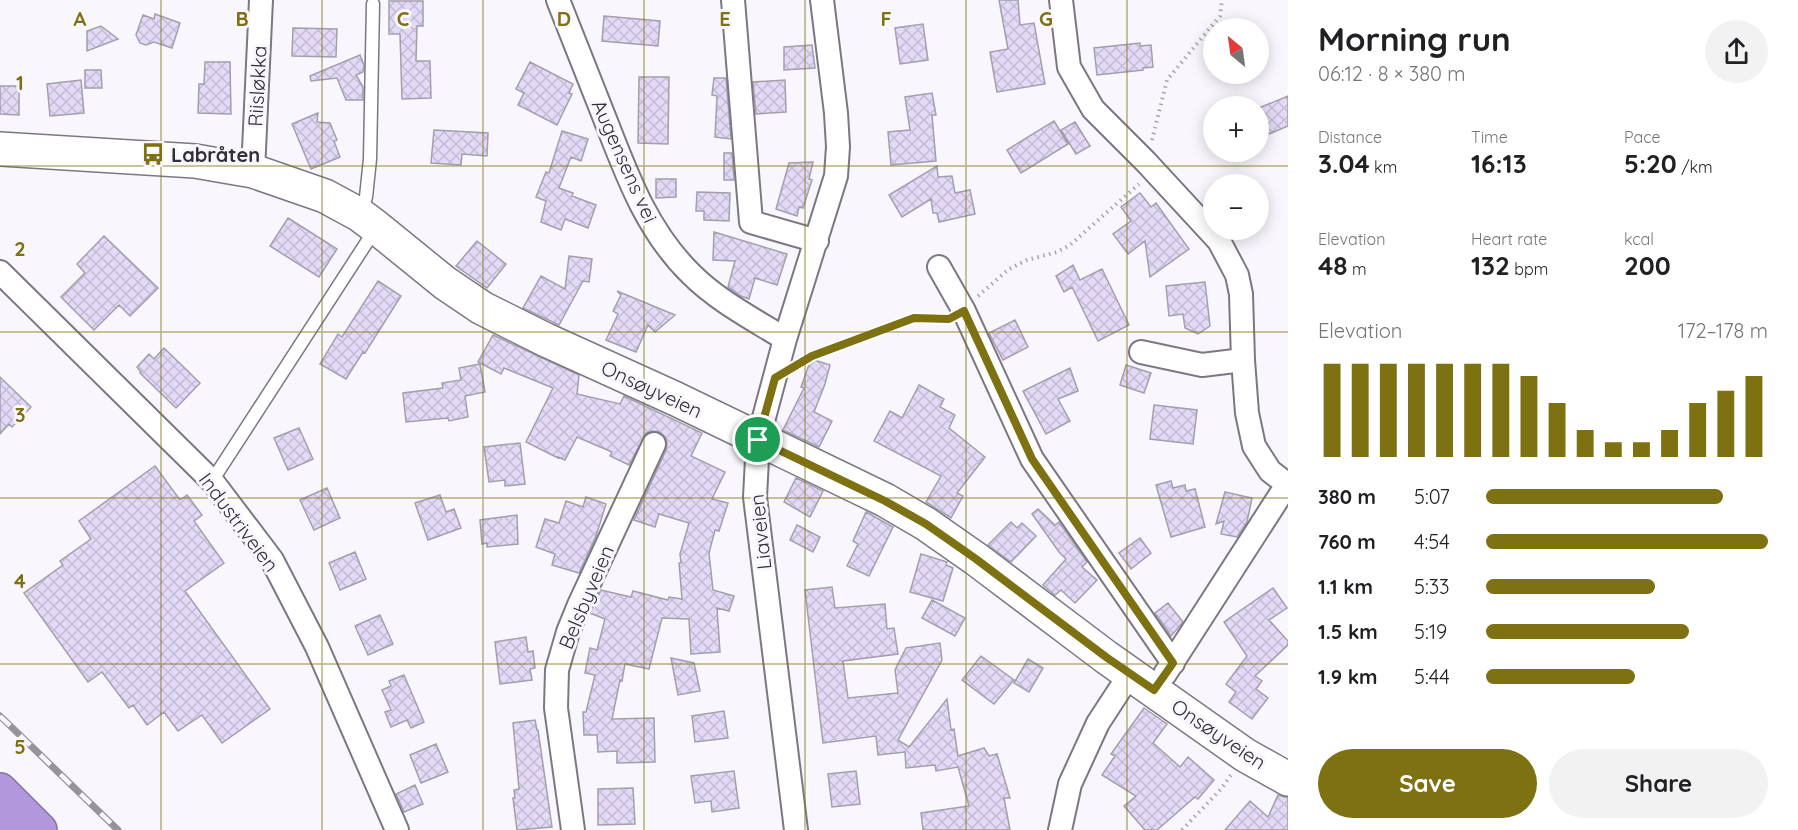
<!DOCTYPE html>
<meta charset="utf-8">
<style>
:root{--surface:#fff;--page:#f2f2f2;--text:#202124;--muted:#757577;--accent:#7d7112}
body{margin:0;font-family:Quicksand,sans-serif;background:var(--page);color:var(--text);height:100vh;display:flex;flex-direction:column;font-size:22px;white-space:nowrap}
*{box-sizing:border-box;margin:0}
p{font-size:20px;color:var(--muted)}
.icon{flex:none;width:33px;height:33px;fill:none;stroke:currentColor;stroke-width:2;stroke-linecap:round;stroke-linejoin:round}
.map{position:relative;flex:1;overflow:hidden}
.details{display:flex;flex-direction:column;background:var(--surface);width:510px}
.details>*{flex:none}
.needle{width:39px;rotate:331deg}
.fabs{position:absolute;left:1203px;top:18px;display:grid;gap:12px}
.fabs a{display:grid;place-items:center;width:66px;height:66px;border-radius:50%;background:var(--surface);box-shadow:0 3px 15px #0003;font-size:30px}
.pin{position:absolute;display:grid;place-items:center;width:51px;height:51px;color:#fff;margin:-26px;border:3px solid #fff;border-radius:50%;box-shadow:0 2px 6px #0007}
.round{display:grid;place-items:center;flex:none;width:63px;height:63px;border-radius:32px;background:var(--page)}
.head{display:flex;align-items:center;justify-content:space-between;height:102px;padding:0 30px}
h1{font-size:33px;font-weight:700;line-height:45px}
.stats{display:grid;grid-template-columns:repeat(3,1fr);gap:9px;height:102px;padding:6px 30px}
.stats div{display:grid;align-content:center}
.stats b{font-size:26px;font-weight:700}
.stats small{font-size:16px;font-weight:400}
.stats p{font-size:16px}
.chart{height:168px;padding:12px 30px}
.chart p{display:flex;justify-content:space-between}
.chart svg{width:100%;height:108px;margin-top:6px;stroke:var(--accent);stroke-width:6}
.cta{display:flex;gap:12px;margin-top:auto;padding:12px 30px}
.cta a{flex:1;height:69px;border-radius:36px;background:var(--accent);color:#fff;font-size:24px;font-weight:700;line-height:69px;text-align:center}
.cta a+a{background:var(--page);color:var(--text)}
ul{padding:0 30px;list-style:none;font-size:20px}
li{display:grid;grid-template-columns:96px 72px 1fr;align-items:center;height:45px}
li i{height:15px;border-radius:8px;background:var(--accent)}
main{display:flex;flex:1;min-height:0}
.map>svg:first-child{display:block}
.building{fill:url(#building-cross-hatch);stroke:#a39fab;stroke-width:1.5}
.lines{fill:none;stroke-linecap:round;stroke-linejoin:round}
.lane-casing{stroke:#7c7783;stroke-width:15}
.street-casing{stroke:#7c7783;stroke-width:26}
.secondary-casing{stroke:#7c7783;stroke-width:36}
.highway-casing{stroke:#8573a2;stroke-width:36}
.path{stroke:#a7a4ab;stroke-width:4;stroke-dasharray:1.5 4.5;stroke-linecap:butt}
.lane{stroke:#fff;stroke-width:12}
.street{stroke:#fff;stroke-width:22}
.secondary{stroke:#fff;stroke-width:33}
.highway{stroke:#b297dd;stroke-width:33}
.rail-casing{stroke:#96949a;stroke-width:7}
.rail{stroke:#f9f6fe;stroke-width:4.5;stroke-dasharray:14;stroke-linecap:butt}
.route-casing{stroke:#fff;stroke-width:12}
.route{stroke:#7d7112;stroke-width:8}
.grid{fill:none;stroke:#7d7112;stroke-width:1.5;stroke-opacity:0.55}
.labels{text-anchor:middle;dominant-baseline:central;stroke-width:6;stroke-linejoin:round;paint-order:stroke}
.street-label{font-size:20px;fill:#312f34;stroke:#f9f6fe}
.poi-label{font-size:20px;font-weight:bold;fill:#312f34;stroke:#f9f6fe;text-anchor:start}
.grid-label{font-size:20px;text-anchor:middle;font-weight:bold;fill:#7d7112;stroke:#f9f6fe;stroke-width:6;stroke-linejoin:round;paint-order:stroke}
</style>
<main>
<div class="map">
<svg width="1288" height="830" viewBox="0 0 1288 830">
<defs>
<pattern id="building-cross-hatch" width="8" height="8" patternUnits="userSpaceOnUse" patternTransform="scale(1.5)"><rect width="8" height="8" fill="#e4daf7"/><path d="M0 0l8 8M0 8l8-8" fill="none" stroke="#c4bbd4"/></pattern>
</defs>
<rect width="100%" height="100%" fill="#f9f6fe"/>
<!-- building -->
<path class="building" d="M999,0H1018L1020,25L1034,23L1045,84L997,92L990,52L1008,49Z
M389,1H423V26H417L416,61H430L431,98L402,99L400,34H389Z
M155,14L180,23L172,48L154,42L146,45L140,43L136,35L143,15L154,19Z
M604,16L660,21L658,46L602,41Z
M923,24L928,60L900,64L895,28Z
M101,26L118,39L87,51V31Z
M293,28L337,29L336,57L292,56Z
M1140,43V46L1151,45L1153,67L1143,68V70L1097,75L1094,48Z
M812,45L815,68L784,70V47Z
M360,55L364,65L363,72L356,75L363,87V100H346L337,78L311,81L310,76Z
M205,62H230L231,114L198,113L199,84H204Z
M530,62L573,84L569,93L572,94L557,125L518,105L524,93L516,89Z
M85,70H101L102,88H85Z
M639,77H669L668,144L638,143Z
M714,78H726L731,139L715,137L717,96L712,95Z
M81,80L84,113L50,116L47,84Z
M785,80L786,112L756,114L753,82Z
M0,86H19V115L0,114Z
M932,93L936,115H932L936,161L891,165L888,132L910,130L905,97Z
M1288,96V126L1269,134L1259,108Z
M318,113L317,122L330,123L337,140L334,141L340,157L311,169L292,124Z
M1054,121L1068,144L1021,173L1007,150Z
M1075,122L1090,146L1076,154L1061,130Z
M434,130L488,133L487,156L462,154L461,165L431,163Z
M562,131L588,139L581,161L571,157L559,188L573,193L572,196L596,205L588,228L565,219L561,230L541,222L546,201L536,197L546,172L549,173Z
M724,153H732L734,180H724Z
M813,162L809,179L812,180L803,208L799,207L797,216L776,209L789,163Z
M937,166L938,177L952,176L955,193L970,190L975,214L939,222L937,213H933L931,199L902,217L889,195Z
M656,179H676V197L656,198Z
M697,192L730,193L729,221L704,220V211H696Z
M1140,193L1151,207L1156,203L1189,249L1150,277L1145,241L1128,254L1113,234L1131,221L1121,207Z
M288,218L337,249L319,277L270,246Z
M714,232L787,254L777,285L755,278L749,299L741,296L728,287L735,261L713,260Z
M104,236L158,288L130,316L119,305L94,330L61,297L85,273L77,264Z
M477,241L506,264L487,288L456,266Z
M569,256L592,259L589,282L583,281L559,325L523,308L541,276L565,289Z
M1073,265L1080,280L1102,269L1129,325L1098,341L1072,287L1064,292L1056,276Z
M378,281L401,296L365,353L363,352L346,379L320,364L338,334L342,337Z
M1205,282L1210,326L1198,334L1185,328L1183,314L1169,316L1166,286Z
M617,291L675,315L655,332L648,325L636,352L606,340L618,314L613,311L621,295Z
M1015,320L1028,347L1003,360L989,333Z
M493,335L579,375L577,394L620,404L624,396L702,433L691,456L725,472L712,499L728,503L719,531L715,530L709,553L713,590L734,596L729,611L717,608L720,652L691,654L689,619L662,618L649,669L625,664L622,681L620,680L612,719L654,718L655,762L617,763V751L598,752L597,735H584L583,712H586L595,675L585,673L590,648L597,650L605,619L590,613L601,590L631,597L633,591L668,600L669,597L682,599L679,563H681L680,554L689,523L659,514L655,527L634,520L666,450L667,443L665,437L659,432L652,431L646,433L629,465L610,456L612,452L577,437L565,460L558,457V458L526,442L553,388L504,368L501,374L478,362Z
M164,348L200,383L176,408L140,373L141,372L137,367L149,354L154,359Z
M811,359L830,365L825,384L814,412L832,421L819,447L783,430L804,388L801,387Z
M480,364L485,392L465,396L468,417L449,421L448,418L406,422L403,393L443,388L442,383L461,380L459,368Z
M1126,365L1151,373L1144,393L1120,385Z
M1070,368L1078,391L1058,399L1070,421L1046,434L1023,391Z
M0,377L31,407L12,427L9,424L0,434Z
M919,385L944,399L940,407L955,415L949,428L985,457L957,493L963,496L951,518L926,502L941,476L874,441L890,411L902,418Z
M1154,405L1197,410L1193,444L1150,439Z
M299,428L313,459L288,470L274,438Z
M520,443L525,484L505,486V480L489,482L484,447Z
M155,466L180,500L187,495L202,515L194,521L224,563L185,591L270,709L222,743L202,715L178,731L164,712L147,725L133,705L129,708L102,672L88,682L24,593L63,565L60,561L91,539L79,521Z
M796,478L823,491L810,517L784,502Z
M1171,481L1173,488L1185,485L1186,491L1195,489L1205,527L1171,537L1156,485Z
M327,488L340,518L314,530L300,500Z
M1225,492L1252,498L1247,522L1237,537L1221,534L1224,521L1216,524Z
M440,495L446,512L454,509L461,528L428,540L415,503Z
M586,497L606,504L596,536L579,573L552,565L555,554L536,547L545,519L559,523L566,501L583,507Z
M1038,509L1055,525L1059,522L1087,562L1082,567L1097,580L1075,603L1061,590L1055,595L1043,585L1066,559L1059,552L1032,514Z
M866,512L893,527L869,576L847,566L858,544L853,541Z
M517,515L518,544L487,547V543L482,544L480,520Z
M1011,522L1017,528L1022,523L1036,536L1011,562L988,545Z
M797,525L820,537L813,552L790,540Z
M1140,538L1151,553L1131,569L1119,553Z
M355,552L366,579L340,590L329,563Z
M921,554L947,562L946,565L953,568L943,601L910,592Z
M832,587L835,608L885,604L887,629L894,628L898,654L843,661L848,698L898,693L895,670L906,648L940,643L942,660L898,740L909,747L947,699L951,730L954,729L958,756L984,748L989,756L997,754L1010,798H1004L1010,830H923L921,813L969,806L958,767L936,771L935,765L906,768L905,752L878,755L876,736L823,743L805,590Z
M1273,588L1287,608L1269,620L1288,641V645L1255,676L1262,681L1256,689L1268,698L1252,719L1229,702L1236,692L1226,684L1247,656L1224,622Z
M932,600L965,618L955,636L922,618Z
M1168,603L1183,622L1171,636L1155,613Z
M380,615L393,644L368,655L355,626Z
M526,637L528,652L533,651L535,668L530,669L532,680L500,684L495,642Z
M981,656L1014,680L994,704L962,680Z
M671,658L694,663L700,691L678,695Z
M1028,659L1043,668L1029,692L1014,683Z
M404,675L424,722L411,728L407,720L391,727L385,712L391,710L382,690L391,686L389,681Z
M1144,708L1167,724L1153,743L1180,767L1188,757L1214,780L1198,799L1195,797L1157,830H1145L1124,806L1136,796L1102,775L1115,756L1111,754Z
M724,711L728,738L695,742L692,716Z
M535,720L537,730H538L552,827L517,830L513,798H515L514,790L519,789L513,723Z
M436,744L448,772L421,783L410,755Z
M734,771L739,808L712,812L711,801L695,803L691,776Z
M856,771L860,804L832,807L828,774Z
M415,785L423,804L404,812L396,794Z
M633,788L635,824L598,825V789Z
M1278,795L1288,798V830H1225L1250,801L1268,817Z"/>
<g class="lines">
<!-- lane casing -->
<g class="lane-casing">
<path id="lane" d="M360,214L366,197L370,159L373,4
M212,481L376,228"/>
</g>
<!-- street casing -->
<g class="street-casing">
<path id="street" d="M558,0C574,41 590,82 607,124C628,178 648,232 691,274C718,301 753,319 785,339
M733,0L751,222L817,241
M1061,0L1069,67L1093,109L1146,162L1219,241L1237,275L1241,294L1243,360L1247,413L1254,446L1270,471L1287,484
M253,171L261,0
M939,267L964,311L1032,459L1173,663
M0,272L212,481L272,560L317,647L397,830
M1141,352L1202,365L1243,360
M1165,674L1288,483
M573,830L556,708L557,670L568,632L579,605L654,444
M796,830L755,497L758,440L785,339L836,176L838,147L836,113L822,0
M1060,830L1070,784L1098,723L1130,674"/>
</g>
<!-- secondary casing -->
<g class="secondary-casing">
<path id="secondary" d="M0,149L195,161L253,171L325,196L360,215L376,227L445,283L482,308L546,340L676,399L885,500L926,524L976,559L1106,657L1245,755L1288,779"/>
</g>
<!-- highway casing -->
<g class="highway-casing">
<path id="highway" d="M0,790L40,830
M0,826L4,830"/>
</g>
<!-- path -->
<path class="path" d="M1152,140L1167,80L1220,16L1222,0
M978,296L1009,269L1027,260L1057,252L1070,245L1139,184
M800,362L811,356L914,318L946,319
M1182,830L1221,789L1231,775"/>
<!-- lane -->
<use href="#lane" class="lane"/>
<!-- street -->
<use href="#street" class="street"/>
<!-- secondary -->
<use href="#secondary" class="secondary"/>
<!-- highway -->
<use href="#highway" class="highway"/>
<!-- rail casing -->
<g class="rail-casing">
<path id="rail" d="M0,716L118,830"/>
</g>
<!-- rail -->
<use href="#rail" class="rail"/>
</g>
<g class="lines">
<!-- route casing -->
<g class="route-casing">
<path id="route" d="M964,311L1032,459L1173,663L1154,690L1106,657L976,559L926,524L885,501L758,440L775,378L812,356L914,318L949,319Z"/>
</g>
<!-- route -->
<use href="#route" class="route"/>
</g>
<!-- grid -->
<path class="grid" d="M161,0V830M322,0V830M483,0V830M644,0V830M805,0V830M966,0V830M1127,0V830M0,166H1288M0,332H1288M0,498H1288M0,664H1288"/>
<!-- icons -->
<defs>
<g id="bus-bare" transform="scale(1.8)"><path d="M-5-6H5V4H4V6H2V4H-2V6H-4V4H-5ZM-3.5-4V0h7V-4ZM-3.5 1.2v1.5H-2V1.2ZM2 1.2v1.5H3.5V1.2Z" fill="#7d7112" stroke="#f9f6fe" stroke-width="2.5" paint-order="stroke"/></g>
</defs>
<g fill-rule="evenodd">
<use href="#bus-bare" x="153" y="154"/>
</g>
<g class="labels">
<!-- street labels -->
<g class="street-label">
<text transform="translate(257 86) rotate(-87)">Riisløkka</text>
<text transform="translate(625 161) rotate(66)">Augensens vei</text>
<text transform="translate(652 389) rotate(25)">Onsøyveien</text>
<text transform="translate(239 522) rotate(53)">Industriveien</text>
<text transform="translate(760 532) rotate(-96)">Liaveien</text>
<text transform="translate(586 597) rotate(-67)">Belsbyveien</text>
<text transform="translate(1219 734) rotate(34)">Onsøyveien</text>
</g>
<!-- poi labels -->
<g class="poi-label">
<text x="171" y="154">Labråten</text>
</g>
</g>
<g class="grid-label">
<text x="80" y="26">A</text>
<text x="242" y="26">B</text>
<text x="403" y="26">C</text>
<text x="564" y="26">D</text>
<text x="725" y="26">E</text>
<text x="886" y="26">F</text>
<text x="1046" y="26">G</text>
<text x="20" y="90">1</text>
<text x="20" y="256">2</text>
<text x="20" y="422">3</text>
<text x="20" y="588">4</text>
<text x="20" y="754">5</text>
</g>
</svg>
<div class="fabs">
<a><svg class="needle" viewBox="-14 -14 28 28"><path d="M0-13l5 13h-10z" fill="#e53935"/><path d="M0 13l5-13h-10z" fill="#757577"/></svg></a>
<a>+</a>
<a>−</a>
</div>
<div class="pin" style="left:758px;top:440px;background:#1e9e55"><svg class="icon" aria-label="arrive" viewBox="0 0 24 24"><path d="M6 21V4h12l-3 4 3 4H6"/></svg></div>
</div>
<section class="details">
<div class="head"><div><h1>Morning run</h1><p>06:12 · 8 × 380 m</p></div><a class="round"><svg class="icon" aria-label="share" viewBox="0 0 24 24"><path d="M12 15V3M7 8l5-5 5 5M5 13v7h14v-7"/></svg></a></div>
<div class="stats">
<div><p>Distance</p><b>3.04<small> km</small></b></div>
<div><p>Time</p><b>16:13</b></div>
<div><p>Pace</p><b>5:20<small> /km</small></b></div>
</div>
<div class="stats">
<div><p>Elevation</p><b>48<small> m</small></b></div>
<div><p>Heart rate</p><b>132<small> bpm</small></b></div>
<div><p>kcal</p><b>200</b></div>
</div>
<div class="chart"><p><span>Elevation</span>172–178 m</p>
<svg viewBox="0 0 160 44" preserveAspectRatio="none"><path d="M5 44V6M15 44V6M25 44V6M35 44V6M45 44V6M55 44V6M65 44V6M75 44V11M85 44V22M95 44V33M105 44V38M115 44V38M125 44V33M135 44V22M145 44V17M155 44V11"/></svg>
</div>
<ul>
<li><b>380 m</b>5:07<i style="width:84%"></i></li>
<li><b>760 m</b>4:54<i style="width:100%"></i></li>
<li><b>1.1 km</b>5:33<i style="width:60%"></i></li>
<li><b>1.5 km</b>5:19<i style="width:72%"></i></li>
<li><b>1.9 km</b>5:44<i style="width:53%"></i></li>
</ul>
<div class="cta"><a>Save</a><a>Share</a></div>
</section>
</main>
